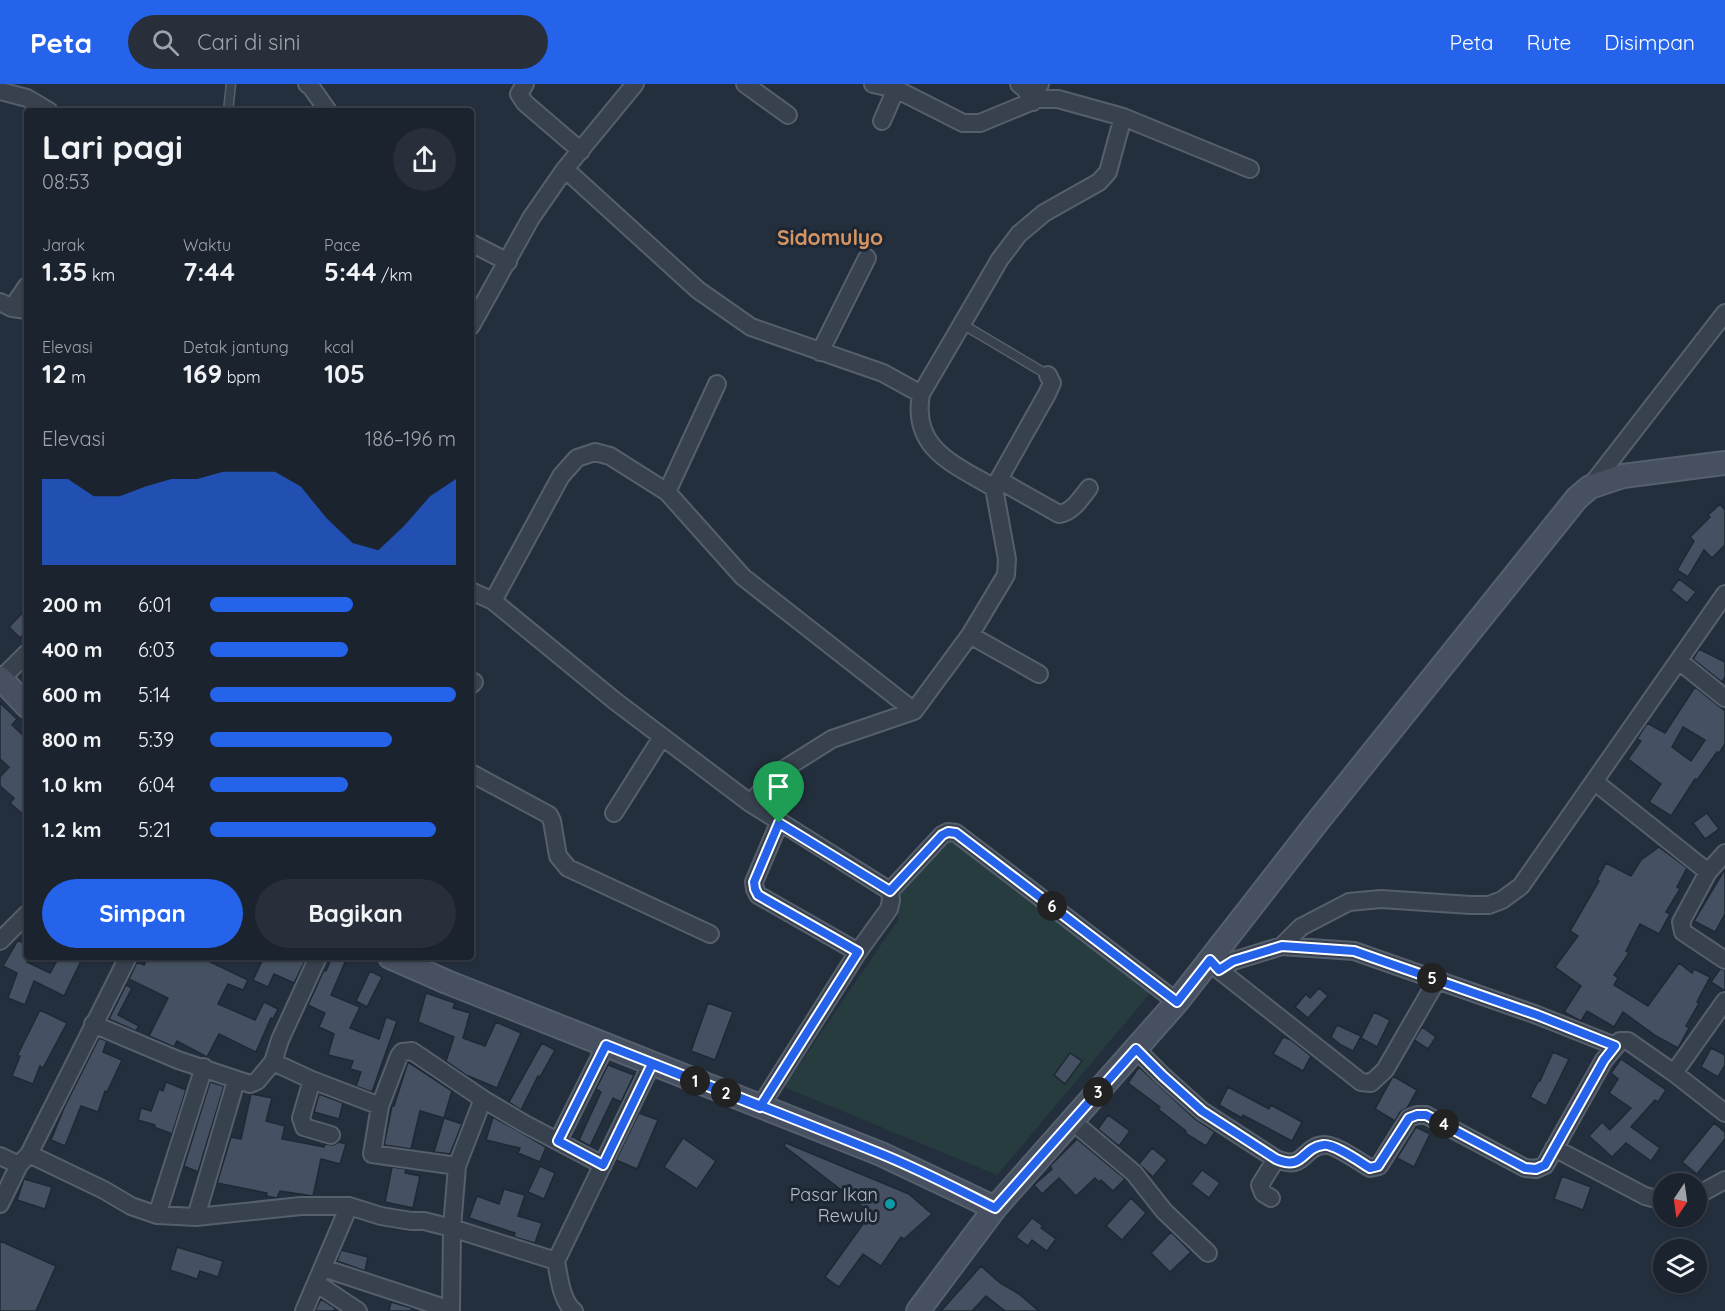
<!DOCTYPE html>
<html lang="id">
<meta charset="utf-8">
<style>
:root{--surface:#1b232e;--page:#282f3a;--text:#f1f3f6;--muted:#a0a4aa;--line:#39404a;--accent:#2563eb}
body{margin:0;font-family:Quicksand,sans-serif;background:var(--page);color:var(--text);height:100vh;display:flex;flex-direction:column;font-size:22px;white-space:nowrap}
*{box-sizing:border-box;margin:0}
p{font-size:20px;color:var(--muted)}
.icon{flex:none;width:33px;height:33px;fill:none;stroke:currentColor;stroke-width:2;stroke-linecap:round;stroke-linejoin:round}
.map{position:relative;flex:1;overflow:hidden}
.details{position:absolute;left:24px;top:24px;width:450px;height:852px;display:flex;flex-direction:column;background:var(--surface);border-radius:6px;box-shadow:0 2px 4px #0004,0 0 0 2px var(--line)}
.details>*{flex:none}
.needle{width:39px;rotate:193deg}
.controls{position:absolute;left:1653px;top:1089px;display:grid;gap:12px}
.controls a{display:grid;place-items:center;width:54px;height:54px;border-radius:50%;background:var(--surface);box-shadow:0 2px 4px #0004,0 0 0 2px var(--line);font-size:30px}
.pin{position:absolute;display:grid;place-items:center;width:51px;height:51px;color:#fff;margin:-62px -26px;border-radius:50% 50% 50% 0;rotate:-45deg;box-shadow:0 0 6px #0007}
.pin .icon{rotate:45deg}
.km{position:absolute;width:30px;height:30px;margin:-15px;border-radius:50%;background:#222;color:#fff;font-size:16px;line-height:30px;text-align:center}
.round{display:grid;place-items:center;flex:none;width:63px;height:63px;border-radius:32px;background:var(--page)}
.head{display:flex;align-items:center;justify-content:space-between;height:102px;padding:0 18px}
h1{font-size:33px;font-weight:700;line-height:45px}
.stats{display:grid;grid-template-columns:repeat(3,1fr);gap:9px;height:102px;padding:6px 18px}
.stats div{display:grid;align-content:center}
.stats b{font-size:26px;font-weight:700}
.stats small{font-size:16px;font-weight:400}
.stats p{font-size:16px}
.chart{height:168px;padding:12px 18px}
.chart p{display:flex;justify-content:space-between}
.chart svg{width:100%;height:108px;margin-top:6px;fill:var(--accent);opacity:.7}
.action{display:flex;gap:12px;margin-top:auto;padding:12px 18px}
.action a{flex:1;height:69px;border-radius:36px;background:var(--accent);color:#fff;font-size:24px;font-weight:700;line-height:69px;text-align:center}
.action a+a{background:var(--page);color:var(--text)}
ul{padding:0 18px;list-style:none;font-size:20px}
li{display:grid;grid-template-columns:96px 72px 1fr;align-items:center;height:45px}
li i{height:15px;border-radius:8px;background:var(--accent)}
header{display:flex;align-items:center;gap:36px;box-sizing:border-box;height:84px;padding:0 30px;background:var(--accent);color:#fff}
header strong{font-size:28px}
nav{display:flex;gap:33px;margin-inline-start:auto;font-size:21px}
.search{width:420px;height:54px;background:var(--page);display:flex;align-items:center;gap:15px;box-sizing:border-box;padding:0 21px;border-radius:33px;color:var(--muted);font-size:22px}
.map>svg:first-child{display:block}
.green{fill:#263c3f}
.building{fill:#455162;stroke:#1f2835;stroke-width:1.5;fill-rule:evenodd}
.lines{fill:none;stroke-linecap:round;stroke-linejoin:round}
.lane-casing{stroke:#565f6c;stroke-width:11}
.street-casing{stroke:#565f6c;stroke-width:20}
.secondary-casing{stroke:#565f6c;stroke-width:26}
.lane{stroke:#38414e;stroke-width:8}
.street{stroke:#38414e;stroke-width:16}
.secondary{stroke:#465061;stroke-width:22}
.route-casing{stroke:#fff;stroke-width:12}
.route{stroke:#2563eb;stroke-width:8}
.culture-dot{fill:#0f9aa8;stroke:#1d2633;stroke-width:2}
.labels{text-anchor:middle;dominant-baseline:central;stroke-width:6;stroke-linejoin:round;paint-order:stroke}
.poi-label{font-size:18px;fill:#b4bcc9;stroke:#1d2633;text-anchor:end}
.quarter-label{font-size:21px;font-weight:bold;fill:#d59563;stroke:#1d2633}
</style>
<header>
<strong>Peta</strong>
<div class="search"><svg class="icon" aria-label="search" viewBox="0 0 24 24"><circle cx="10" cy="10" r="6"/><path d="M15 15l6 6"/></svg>Cari di sini</div>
<nav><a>Peta</a><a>Rute</a><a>Disimpan</a></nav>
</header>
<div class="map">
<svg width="1725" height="1227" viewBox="0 0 1725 1227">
<rect width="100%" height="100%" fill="#242f3e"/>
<!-- green -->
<path class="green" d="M943,747L1152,907L997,1091L784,1003L898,836L900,800Z"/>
<!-- building -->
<path class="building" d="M1720,420L1725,426V461L1712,474L1704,466L1688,493L1677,486L1694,457L1690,453L1710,433L1708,431Z
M1679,495L1696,508L1687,519L1671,506Z
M27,524V547L20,554L9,543Z
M1699,565L1725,578V593L1722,598L1693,575Z
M1695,603L1725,627V660L1719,669L1717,668L1697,696L1695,695L1671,732L1649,718L1661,700L1628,675L1641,657L1637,655L1647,639L1665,649ZM1683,643L1705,656L1691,677L1672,663Z
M0,619L17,635L12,641L27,655V734L10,719L14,714L0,702V693L9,683L0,675Z
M1707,729L1719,745L1705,755L1693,739Z
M1659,763L1687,784L1677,803L1680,805L1666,828L1670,830L1659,850L1640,840L1626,867L1629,869L1614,891L1618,894L1614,901L1648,922L1679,879L1692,889L1694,885L1710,893L1697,918L1699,919L1686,942L1689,944L1678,964L1656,952L1623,928L1614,943L1587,927L1581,937L1564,928L1581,902L1555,883L1578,852L1570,847L1599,797L1597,796L1606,779L1631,792L1641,776Z
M1725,785V830L1715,848L1694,837Z
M18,856L27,861V878L50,889L59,873H83L64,912L34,897L25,921L8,914L17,889L3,882Z
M148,873H200L248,896L243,906L228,900L218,920L255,936L264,918L278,925L273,935L271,934L256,968L219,950L207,973L177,957L174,963L149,952L168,914L129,895L137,878L144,881Z
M264,873H297L305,877L294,899L274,890L268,903L253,896Z
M332,873L346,876L331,911L360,923L350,944L379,955L386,933L397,937L372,1008L356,1002L361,988L350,985L353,977L328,971L334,950L319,943L325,929L308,921L324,886L326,887Z
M1720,885L1725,886V907L1711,898Z
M370,887L382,893L367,923L356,917Z
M126,901L132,904L118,931L139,942L136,947L109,935Z
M1319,904L1328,912L1308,934L1295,923L1306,910L1310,914Z
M426,909L455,919L453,924L470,929L463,954L485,962L496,938L521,949L497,1004L466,991L446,977L454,953L418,938Z
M708,919L733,928L715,976L691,967Z
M40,926L67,939L43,984L40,982L33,1000L12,992L20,972H17Z
M1374,928L1390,936L1377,963L1361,954Z
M1337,941L1361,952L1353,967L1341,961L1331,953Z
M1422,943L1436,953L1428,965L1414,956Z
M1283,953L1291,956L1311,972L1303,987L1273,970Z
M99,954L107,957L103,968L122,976L107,1008L105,1007L98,1028L81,1022L65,1062L51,1056L64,1024Z
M542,959L555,966L540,993L538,992L521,1026L509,1018Z
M1711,964L1725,971V981L1718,993L1701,983Z
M1553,968L1569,975L1546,1022L1530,1013L1539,996L1540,997Z
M1070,969L1082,977L1065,1000L1054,991Z
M1621,975L1666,1006L1658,1018L1655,1016L1631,1043L1660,1064L1651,1077L1626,1059L1612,1073L1589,1052L1602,1038L1610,1046L1631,1024L1609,1009L1618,995L1611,989Z
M408,978L452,1007L444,1034L420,1027L411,1065L384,1061L392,1022H394Z
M608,981L634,991L621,1018L613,1014L590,1062L579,1056L601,1008L596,1005Z
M1139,983L1195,1035L1215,1048L1206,1062L1185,1049L1186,1047L1158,1025L1160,1023L1128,999Z
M1393,992L1417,1006L1407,1024L1400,1028L1395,1037L1375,1025Z
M166,998L186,1006L172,1050L154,1043L155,1041L138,1036L141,1024L151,1027L159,1005L163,1007Z
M210,998L224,1002L198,1088L184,1082Z
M1228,1003L1269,1025L1271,1021L1302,1038L1292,1057L1243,1031L1242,1034L1219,1021Z
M251,1010L272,1014L266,1037L285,1042L282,1055L324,1063L325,1060L333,1061L339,1058L346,1060L340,1080L321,1075L313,1112L280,1107L277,1114L266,1112L267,1109L217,1099L231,1053L241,1055Z
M319,1010L343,1019L339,1035L314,1028Z
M639,1029L658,1036L637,1085L616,1076Z
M1108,1031L1130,1047L1119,1062L1098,1045Z
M493,1033L546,1063L540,1078L518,1069L520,1064L486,1056Z
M444,1034L462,1040L450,1070L434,1068Z
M1714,1039L1725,1048V1055L1697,1090L1682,1078Z
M1416,1043L1430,1050L1414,1083L1397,1074Z
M683,1054L716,1077L697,1105L664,1083Z
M1077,1055L1125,1095L1113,1107L1101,1096L1099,1098L1095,1094L1076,1112L1059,1094L1042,1110L1034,1101L1052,1085L1050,1082Z
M786,1059L909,1110L932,1130L904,1155L901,1153L881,1182L863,1170L839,1203L825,1193L871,1129L784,1062Z
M1152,1064L1167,1076L1153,1093L1139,1080Z
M540,1082L555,1089L544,1115L528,1108Z
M392,1083L406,1085L405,1089L420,1092L413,1124L385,1118Z
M1202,1086L1220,1099L1209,1114L1191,1100Z
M1562,1092L1591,1103L1583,1126L1554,1115Z
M24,1095L52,1103L45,1125L17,1116Z
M504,1105L525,1111L518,1132L542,1139L535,1159L514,1153L515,1149L469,1134L477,1112L499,1120Z
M1131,1114L1146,1129L1122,1156L1106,1142Z
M1032,1134L1043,1142L1041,1144L1056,1155L1047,1167L1032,1156L1028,1162L1016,1153Z
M1171,1148L1191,1168L1170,1188L1151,1169Z
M0,1157L56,1182L36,1227H0Z
M177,1163L223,1177L218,1193L200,1187L197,1195L170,1186Z
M341,1166L368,1173L365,1187L337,1177Z
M981,1182L1000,1199L1019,1210L1039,1227H1005L986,1212L972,1227H941Z
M321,1215L335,1224L334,1227H315Z
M391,1218L412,1224L411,1227H389Z"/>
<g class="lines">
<!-- lane casing -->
<g class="lane-casing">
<path id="lane" d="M228,27L231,0
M962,240L1048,291"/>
</g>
<!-- street casing -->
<g class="street-casing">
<path id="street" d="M307,0L311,3L328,27
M525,0L519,10L525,19L581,67
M745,0L788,31
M873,0L896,5L963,39H980L1038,15H1058L1123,33L1250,85
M1019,0L1025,5L1033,18
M0,7L27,14L49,27
M1038,15L1037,6L1040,0
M882,37L896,5
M565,85L698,206L751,243L883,289L921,310C911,365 954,380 994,404L1007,475L1006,491L970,551L914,627L832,655L781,687L750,719
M471,159L508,178
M0,218L12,224L27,226
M12,224L27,202
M471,242L531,134L565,85L635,0
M820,268L867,174
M921,310L1000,175L1019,150L1044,129L1099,98L1108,88L1123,33
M999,396L1059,430C1073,428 1081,414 1089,404
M1590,403L1725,229
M994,404L1047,310L1052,299L1048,291
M667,408L717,300
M471,507L493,517L615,617L750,719L890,807L891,816L889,825L858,868L760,1023
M493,517L561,392L577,374L595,368L610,372L667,408L743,493L914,627
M970,551L1039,590
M1679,577L1725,614
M1,595L27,569
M471,601L474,598
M471,689L549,731L552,737L558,772L568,784L710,850
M1595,698L1708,788
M614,729L662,653
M779,739L754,798L755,805L758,811L858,868
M1725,769L1708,788L1681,838L1683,848L1725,876
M890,807L942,751L948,748L956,749L1177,918
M0,857L27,830
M1282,862L1301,843L1349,818L1381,815L1470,821H1489L1502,816L1521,802L1725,510
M1210,876L1219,886L1233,877L1282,862L1354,867L1537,931L1615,962
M1219,886L1361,998L1371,999L1385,986L1437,896
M93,940L178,976L250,1000L257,997L273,978L312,996L380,1022
M1136,965L1163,992L1202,1027L1276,1075C1306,1087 1301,1064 1323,1061C1333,1059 1360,1078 1370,1084L1379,1082L1409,1034L1417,1031H1426L1525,1084L1536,1085L1545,1081L1604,976L1620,957H1628L1674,989L1725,1029
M273,978L280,956L318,873
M1674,989L1725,917
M312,996L301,1034L304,1043L331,1051
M1072,1037L1134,1089L1164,1127L1208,1169
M558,1057L606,961
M1554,1064L1645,1112L1664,1117
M29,1070L104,1106L131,1122L157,1131L196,1133L301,1122H349L381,1132L411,1137H424L452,1144L556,1177C559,1192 561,1217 574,1227
M0,1072L19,1081
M457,1082L372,1070L380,1022L399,972L402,968L412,967L483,1015L525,1040L603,1081
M1696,1112L1725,1096
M1271,1114L1263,1109L1260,1101L1276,1075
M0,1120L19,1081L29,1070L128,873
M157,1131L204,983
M196,1133L236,997
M556,1177L652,979
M323,1184L451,1226
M316,1199L358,1227
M304,1227L349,1122
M451,1227L452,1144L457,1082L483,1015"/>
</g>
<!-- secondary casing -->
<g class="secondary-casing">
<path id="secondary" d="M0,594L27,622
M390,873L447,898L881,1070L995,1124
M918,1227L995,1124L1177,918L1318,737L1577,414L1590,403L1623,392L1725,379"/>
</g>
<!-- lane -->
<use href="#lane" class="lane"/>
<!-- street -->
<use href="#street" class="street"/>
<!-- secondary -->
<use href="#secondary" class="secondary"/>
</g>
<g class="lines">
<!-- route casing -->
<g class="route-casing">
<path id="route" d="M779,739L754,798L755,805L758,811L858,868L760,1023L652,980L603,1081L558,1057L606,961C697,997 788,1032 879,1069C919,1085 957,1105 995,1124L1136,965L1163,992L1202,1027L1276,1075C1304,1087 1301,1064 1323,1061C1333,1059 1360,1078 1370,1084L1378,1082L1409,1034L1417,1031H1426L1525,1084L1536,1085L1545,1081L1604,976L1615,962L1537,931L1354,867L1282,862L1233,877L1219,886L1210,876L1177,918L956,749L948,748L942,751L890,807L779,739"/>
</g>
<!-- route -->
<use href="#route" class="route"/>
</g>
<!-- markers -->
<circle class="culture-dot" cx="890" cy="1120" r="6"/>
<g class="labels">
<!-- poi labels -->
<g class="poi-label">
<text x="878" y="1110">Pasar Ikan<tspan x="878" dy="21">Rewulu</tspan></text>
</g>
<!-- quarter labels -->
<g class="quarter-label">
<text x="830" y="153">Sidomulyo</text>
</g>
</g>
</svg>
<div class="controls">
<a><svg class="needle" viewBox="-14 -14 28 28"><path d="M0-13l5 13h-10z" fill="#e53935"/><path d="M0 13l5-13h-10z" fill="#a0a4aa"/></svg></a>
<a><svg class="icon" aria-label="layers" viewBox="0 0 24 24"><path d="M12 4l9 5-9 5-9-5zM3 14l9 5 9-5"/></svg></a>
</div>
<div class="pin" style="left:779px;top:739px;background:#1e9e55"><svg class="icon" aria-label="arrive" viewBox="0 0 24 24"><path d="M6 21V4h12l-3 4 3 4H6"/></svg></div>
<b class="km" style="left:695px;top:997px">1</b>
<b class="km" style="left:726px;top:1009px">2</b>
<b class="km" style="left:1098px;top:1008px">3</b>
<b class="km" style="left:1444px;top:1040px">4</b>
<b class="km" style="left:1432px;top:894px">5</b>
<b class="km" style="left:1052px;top:822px">6</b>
<section class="details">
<div class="head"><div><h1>Lari pagi</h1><p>08:53</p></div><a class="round"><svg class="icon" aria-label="share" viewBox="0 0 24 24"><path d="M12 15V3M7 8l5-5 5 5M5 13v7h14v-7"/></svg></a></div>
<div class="stats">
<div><p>Jarak</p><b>1.35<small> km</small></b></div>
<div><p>Waktu</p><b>7:44</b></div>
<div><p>Pace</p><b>5:44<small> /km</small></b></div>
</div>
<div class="stats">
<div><p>Elevasi</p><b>12<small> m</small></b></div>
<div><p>Detak jantung</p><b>169<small> bpm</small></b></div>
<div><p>kcal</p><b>105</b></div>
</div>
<div class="chart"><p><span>Elevasi</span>186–196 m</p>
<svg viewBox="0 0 160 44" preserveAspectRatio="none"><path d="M0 44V9L10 9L20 16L30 16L40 12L50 9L60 9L70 6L80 6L90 6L100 12L110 25L120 35L130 38L140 28L150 16L160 9V44z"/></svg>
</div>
<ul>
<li><b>200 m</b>6:01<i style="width:58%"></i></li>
<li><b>400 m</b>6:03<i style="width:56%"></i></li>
<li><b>600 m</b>5:14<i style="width:100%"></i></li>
<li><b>800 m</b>5:39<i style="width:74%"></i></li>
<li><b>1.0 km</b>6:04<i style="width:56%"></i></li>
<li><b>1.2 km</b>5:21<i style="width:92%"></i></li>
</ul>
<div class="action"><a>Simpan</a><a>Bagikan</a></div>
</section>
</div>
